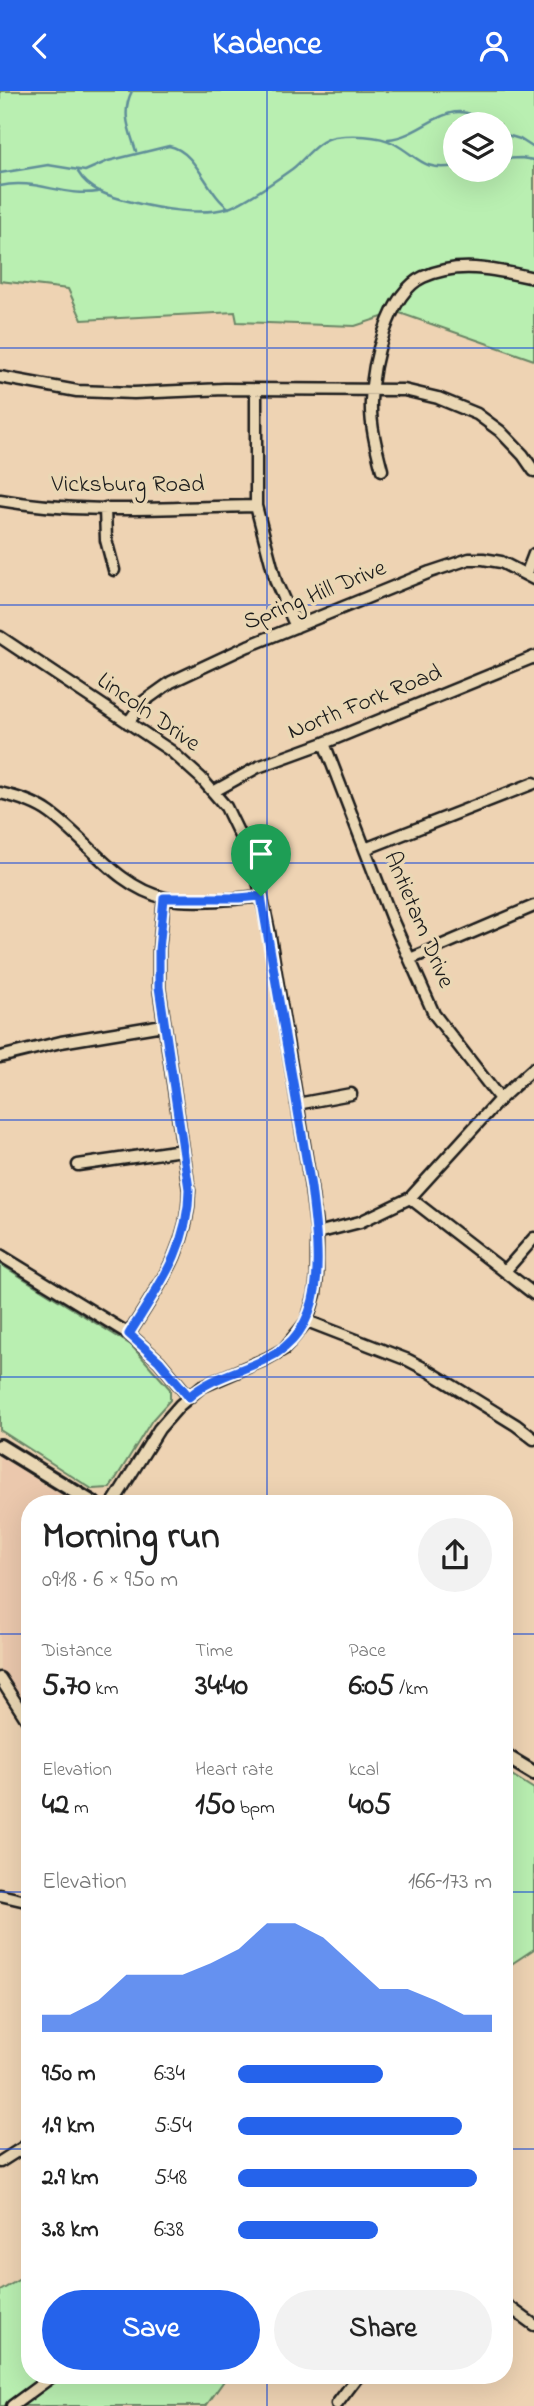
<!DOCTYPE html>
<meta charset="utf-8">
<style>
:root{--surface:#fff;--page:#f2f2f2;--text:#222;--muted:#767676;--accent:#2563eb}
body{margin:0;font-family:"Indie Flower",sans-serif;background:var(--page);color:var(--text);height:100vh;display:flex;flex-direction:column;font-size:26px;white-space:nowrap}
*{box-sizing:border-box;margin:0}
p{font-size:23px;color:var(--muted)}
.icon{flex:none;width:38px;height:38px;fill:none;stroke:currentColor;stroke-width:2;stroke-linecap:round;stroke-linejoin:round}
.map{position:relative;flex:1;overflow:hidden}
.details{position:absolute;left:21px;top:1404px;width:492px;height:889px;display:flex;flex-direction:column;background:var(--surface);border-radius:28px;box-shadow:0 7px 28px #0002}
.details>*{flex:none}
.controls{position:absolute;left:443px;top:21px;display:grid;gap:14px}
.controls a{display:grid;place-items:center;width:70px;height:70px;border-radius:50%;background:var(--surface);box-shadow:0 7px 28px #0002;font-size:35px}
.pin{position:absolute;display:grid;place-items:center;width:60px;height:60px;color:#fff;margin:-72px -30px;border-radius:50% 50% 50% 0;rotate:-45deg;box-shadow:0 0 7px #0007}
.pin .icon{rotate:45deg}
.round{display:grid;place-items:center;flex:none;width:74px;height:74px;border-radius:37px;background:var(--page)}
.overview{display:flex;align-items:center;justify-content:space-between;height:119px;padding:0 21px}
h1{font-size:38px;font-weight:700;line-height:52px}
.stats{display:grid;grid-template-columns:repeat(3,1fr);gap:10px;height:119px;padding:7px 21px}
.stats div{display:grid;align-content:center}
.stats b{font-size:30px;font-weight:700}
.stats small{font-size:19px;font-weight:400}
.stats p{font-size:19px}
.chart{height:196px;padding:14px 21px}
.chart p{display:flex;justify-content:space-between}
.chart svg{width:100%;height:126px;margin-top:7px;fill:var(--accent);opacity:.7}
.button{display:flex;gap:14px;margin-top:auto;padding:14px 21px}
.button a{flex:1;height:80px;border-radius:42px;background:var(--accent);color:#fff;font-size:28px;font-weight:700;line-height:80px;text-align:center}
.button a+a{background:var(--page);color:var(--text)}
ul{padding:0 21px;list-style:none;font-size:23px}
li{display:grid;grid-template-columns:112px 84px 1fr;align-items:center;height:52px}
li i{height:18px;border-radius:9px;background:var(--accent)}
header{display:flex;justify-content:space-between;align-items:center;height:91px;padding:0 21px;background:var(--accent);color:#fff;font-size:32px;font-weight:700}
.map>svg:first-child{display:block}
.built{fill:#ebc8ad}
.green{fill:#b9efb1;stroke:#6a8666;stroke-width:2;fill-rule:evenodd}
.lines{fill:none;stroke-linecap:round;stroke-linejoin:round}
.stream{stroke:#5f8e98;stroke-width:2.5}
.minor-casing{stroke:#1c1c1c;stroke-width:15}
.major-casing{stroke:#1c1c1c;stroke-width:18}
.minor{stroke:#ead7b4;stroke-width:10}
.major{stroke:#ead7b4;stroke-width:12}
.route-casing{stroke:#fff;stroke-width:14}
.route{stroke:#2563eb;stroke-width:9}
.grid{fill:none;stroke:#1d4ed8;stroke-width:2;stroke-opacity:0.55}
.labels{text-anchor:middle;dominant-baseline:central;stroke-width:7;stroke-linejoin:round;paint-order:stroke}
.street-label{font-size:24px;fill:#1c1c1c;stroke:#ead7b4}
</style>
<header><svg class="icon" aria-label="back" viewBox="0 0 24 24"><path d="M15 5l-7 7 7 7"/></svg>Kadence<svg class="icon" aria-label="person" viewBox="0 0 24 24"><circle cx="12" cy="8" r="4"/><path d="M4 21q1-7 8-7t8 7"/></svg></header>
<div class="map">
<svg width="534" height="2315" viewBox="0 0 534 2315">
<rect width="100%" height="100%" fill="#eed3b3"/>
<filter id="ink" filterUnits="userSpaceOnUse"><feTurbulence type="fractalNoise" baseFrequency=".0143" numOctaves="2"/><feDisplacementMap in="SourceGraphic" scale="14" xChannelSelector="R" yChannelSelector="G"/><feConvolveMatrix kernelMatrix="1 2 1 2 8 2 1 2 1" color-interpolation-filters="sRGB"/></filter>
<g filter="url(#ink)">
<!-- built -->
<path class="built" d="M0,1366L74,1412H30V1630L0,1580Z"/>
<!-- green -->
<path class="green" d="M0,0H534V269L397,221L355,235L237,231L235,221L82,229L68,198L0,190ZM455,33H500V79H455Z
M0,1173L131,1254L170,1298V1309L152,1329L110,1397L92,1398L0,1339Z
M504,1679L534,1698V1858L504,1878Z
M30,2182V2284H228L206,2315H0V2200Z"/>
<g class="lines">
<!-- stream -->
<path class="stream" d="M132,0C121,22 129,38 136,60
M500,42L520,48L534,57
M388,48C426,45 449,0 487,33
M500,68L521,67L534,69
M78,81C89,100 111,106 132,111C159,118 201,125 228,117C244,112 278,88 292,78C305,68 317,49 335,46C351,44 379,44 393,52C418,65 422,81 455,75
M0,82L48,74L85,80L108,70L169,55C197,60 207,103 229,117
M0,95C35,87 62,106 98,101"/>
<!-- minor casing -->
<g class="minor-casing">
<path id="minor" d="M0,286L77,300L134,302L224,298L404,299L438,307L477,323L500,340L523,364L534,380
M256,299V415L276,491L296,536
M382,379C376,356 370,333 371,310C372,274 388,202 423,186C460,169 497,179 534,187
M0,409C84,424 172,416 256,415
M105,417L106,449L114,479
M526,484L534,463
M0,546L171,660L201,687L226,716L255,776L269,840L311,1096L317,1142V1184L315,1203L307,1230L284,1258L266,1268L201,1296L180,1314L159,1338L113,1412
M128,632L143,611L171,591L248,555L430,481L469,468H483L501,471L534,488
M324,652L391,826L434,923L500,1008
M213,701L258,676L324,652L534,566
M0,702C17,706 35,711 50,722C88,749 116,796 165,807C189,813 236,808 261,805
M365,758L534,692
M410,868L534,815
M0,966L61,951L163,934
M297,1013L351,1003
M78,1074L182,1059
M410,1107L534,1203
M317,1142L360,1131L410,1107L500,1008L534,977
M0,1164L129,1243L159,1270L189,1306
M505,1180L534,1147
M307,1230L408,1269L427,1279L516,1334L534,1348
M129,1243C158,1196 189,1156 189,1099L159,896V859L164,807
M0,1587L30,1634
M0,1804L30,1811
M0,2071L30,2052
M504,2212L534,2234
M337,2313L359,2284
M12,2315L54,2284"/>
</g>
<!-- major casing -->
<g class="major-casing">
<path id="major" d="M0,1355L93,1412
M504,1664L534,1682"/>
</g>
<!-- minor -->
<use href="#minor" class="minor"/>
<!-- major -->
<use href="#major" class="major"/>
</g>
</g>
<g class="lines" filter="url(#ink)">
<!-- route casing -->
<g class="route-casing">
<path id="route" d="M261,805L311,1096C318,1156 332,1237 266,1268C240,1281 211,1286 189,1306L159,1270L129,1243C158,1196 189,1156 189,1098L159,896V859L164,807H239Z"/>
</g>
<!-- route -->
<use href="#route" class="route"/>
</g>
<!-- grid -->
<path class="grid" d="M267,0V1412M0,257H534M0,514H534M0,772H534M0,1029H534M0,1286H534M0,1543H30M504,1543H534M0,1801H30M504,1801H534M0,2058H30M504,2058H534M267,2284V2315"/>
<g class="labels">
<!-- street labels -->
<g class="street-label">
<text x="128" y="394">Vicksburg Road</text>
<text transform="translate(315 505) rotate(-22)">Spring Hill Drive</text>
<text transform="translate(365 612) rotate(-22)">North Fork Road</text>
<text transform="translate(148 622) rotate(35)">Lincoln Drive</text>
<text transform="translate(418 829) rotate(67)">Antietam Drive</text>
</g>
</g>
</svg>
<div class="controls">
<a><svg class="icon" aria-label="layers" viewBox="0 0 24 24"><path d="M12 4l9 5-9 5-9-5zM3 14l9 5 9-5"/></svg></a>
</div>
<div class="pin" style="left:261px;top:805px;background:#1e9e55"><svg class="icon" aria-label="arrive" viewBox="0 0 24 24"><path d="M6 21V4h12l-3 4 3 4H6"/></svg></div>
<section class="details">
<div class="overview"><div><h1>Morning run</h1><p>09:18 · 6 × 950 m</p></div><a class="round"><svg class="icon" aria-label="share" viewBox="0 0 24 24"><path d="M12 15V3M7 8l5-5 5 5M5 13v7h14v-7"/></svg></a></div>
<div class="stats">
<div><p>Distance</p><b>5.70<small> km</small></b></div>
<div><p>Time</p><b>34:40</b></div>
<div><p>Pace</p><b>6:05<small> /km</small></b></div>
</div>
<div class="stats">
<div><p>Elevation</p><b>42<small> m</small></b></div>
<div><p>Heart rate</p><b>150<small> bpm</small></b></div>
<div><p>kcal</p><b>405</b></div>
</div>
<div class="chart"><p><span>Elevation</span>166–173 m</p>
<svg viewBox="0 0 160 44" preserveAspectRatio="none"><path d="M0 44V38L10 38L20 33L30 24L40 24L50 24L60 20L70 15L80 6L90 6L100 11L110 20L120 29L130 29L140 33L150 38L160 38V44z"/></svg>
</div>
<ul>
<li><b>950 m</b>6:34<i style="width:57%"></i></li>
<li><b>1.9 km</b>5:54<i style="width:88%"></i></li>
<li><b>2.9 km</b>5:48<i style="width:94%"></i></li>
<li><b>3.8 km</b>6:38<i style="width:55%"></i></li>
</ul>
<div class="button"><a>Save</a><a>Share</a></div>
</section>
</div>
